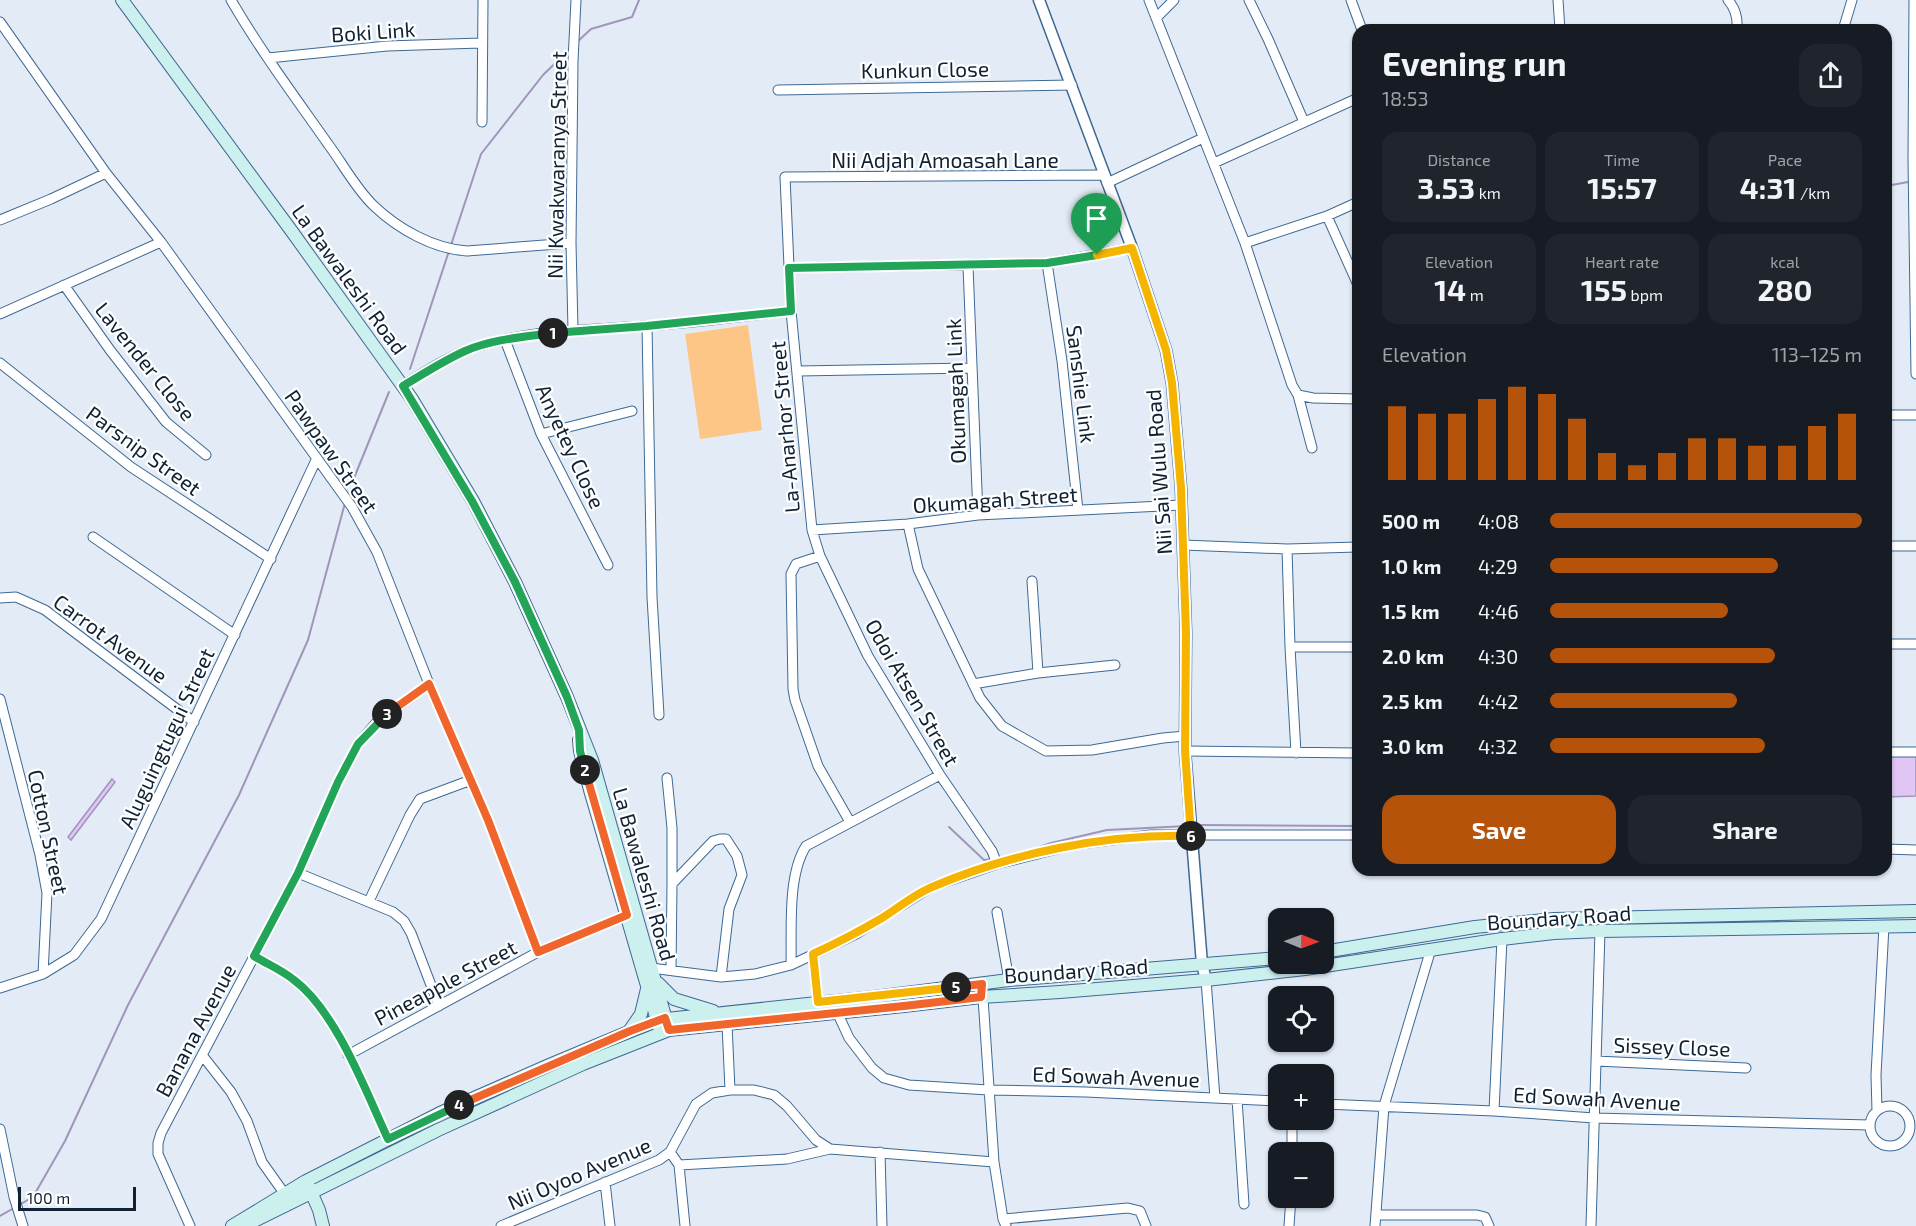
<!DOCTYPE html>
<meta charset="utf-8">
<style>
:root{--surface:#171b24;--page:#20242c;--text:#f1f3f6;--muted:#9ea1a6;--accent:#b45309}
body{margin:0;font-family:"Exo 2",sans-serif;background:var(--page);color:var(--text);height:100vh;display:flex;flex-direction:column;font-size:22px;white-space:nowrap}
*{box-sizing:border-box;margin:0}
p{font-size:20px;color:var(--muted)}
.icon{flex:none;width:33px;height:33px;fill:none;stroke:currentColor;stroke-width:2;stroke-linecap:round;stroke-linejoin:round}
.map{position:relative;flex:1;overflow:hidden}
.details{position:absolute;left:1352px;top:24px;width:540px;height:852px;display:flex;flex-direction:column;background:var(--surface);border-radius:18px;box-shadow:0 2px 4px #0004}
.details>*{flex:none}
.needle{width:39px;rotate:91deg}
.tools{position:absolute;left:1268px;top:908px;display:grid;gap:12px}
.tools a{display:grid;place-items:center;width:66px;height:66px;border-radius:12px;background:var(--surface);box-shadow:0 2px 4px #0004;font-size:30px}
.scale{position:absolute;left:18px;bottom:15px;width:118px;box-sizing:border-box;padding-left:6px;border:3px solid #0f2133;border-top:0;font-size:16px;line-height:21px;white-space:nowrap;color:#0f2133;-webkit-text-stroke:4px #fff;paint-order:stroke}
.pin{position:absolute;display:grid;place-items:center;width:51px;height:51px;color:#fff;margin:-62px -26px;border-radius:50% 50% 50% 0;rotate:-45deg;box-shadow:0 0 6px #0007}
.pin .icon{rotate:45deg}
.km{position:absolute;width:30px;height:30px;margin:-15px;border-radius:50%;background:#222;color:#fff;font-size:16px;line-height:30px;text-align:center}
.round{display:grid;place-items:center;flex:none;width:63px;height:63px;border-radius:18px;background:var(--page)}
.headline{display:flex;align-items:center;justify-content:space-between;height:102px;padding:0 30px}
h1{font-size:33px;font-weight:700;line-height:45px}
.stats{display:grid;grid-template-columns:repeat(3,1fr);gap:9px;height:102px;padding:6px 30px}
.stats div{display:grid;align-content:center;border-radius:15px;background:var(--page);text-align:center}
.stats b{font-size:30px;font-weight:700}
.stats small{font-size:16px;font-weight:400}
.stats p{font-size:16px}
.chart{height:168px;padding:12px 30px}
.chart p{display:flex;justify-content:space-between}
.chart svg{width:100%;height:108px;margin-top:6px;stroke:var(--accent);stroke-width:6}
.cta{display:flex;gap:12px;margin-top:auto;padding:12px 30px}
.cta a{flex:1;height:69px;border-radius:18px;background:var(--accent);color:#fff;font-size:24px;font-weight:700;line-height:69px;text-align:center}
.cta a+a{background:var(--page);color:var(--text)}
ul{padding:0 30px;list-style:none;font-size:20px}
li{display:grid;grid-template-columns:96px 72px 1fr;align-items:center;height:45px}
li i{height:15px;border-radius:8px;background:var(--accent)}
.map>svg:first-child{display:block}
.green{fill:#fdc686}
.water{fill:#e0c5f5;stroke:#a194bb;stroke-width:1.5}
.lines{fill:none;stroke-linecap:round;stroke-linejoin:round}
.stream{stroke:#a194bb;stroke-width:2}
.minor-casing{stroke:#3e6994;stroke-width:11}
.tertiary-casing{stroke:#3e6994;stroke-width:13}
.secondary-casing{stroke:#3e6994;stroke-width:14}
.minor{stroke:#fff;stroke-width:9}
.tertiary{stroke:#fff;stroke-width:10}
.secondary{stroke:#ccf0ee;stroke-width:12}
.split-1-casing{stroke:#fff;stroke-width:12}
.split-2-casing{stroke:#fff;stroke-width:12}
.split-3-casing{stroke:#fff;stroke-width:12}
.split-4-casing{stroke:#fff;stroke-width:12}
.split-5-casing{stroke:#fff;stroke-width:12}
.split-6-casing{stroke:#fff;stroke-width:12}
.split-7-casing{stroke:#fff;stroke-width:12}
.split-1{stroke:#22a559;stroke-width:8}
.split-2{stroke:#22a559;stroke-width:8}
.split-3{stroke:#f0652b;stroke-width:8}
.split-4{stroke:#22a559;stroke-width:8}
.split-5{stroke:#f0652b;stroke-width:8}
.split-6{stroke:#f5b400;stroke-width:8}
.split-7{stroke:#f5b400;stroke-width:8}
.labels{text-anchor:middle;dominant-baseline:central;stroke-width:4.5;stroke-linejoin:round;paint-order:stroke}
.street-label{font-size:21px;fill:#0f2133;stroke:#fff}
</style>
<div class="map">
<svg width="1916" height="1226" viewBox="0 0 1916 1226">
<rect width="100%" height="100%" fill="#e3ecf6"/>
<!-- green -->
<path class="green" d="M748,325L762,430L700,439L685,334Z"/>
<!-- water -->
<path class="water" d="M1916,755V796L1886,797V756Z
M112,779L115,782L71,840L68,837Z"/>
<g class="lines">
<!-- stream -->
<path class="stream" d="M576,43L591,29L632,17L639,0
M1886,186L1908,182
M451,245L481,154L543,75L570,49
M410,369L449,251
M352,483L389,392
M1199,825L1358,826
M949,827L984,860L993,859
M1016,855L1051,843L1107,830L1187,826
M19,1205L33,1197L65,1141L128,1005L239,795L308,640L345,503
M0,1216L14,1208"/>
<!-- minor casing -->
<g class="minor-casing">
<path id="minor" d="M231,0C260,50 295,97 328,144C343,164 356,189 374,206C398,229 434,249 467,251L571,243
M1149,0L1245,243L1292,385L1298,395L1312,448
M1249,0L1268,39L1304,122
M1351,0L1362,30
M1558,0L1560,30
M1728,0C1735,8 1738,19 1737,30
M1914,0L1913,159L1916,374
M1156,18L1174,0
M0,22L106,173L161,242L352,507L377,552L429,684L488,820L538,952
M1843,30L1852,0
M268,58L387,46L481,43
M778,90L1072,85
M482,122L483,0
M1214,163L1358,98
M1107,183L1203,138
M1327,216L1358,285
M0,220L51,199L106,173
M1245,243L1327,216L1358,202
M1047,263L1062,361L1078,510
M968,266L978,515
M789,268L1047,263L1132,248
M64,285L110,350L166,422L206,455
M0,314L161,242
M647,326L652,597L659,715
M573,330L571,243L573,61L576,0
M505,340L541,434L608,565
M0,363L131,467L271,559
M798,371L971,368
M403,386C423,373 444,359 467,350C521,330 587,330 644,326C693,323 742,316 791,311
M1298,395L1313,398L1358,399
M1886,415H1916
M541,434L632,411
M908,524L918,569L980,698L1002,726L1046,751L1092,750L1163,738L1185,736
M812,530L908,524L978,515L1182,505
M93,537L235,635
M1183,545L1287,549L1358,547
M1886,546H1916
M1287,549L1290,647L1296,753
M820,556L796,564L791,574L793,689L795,700L818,766L850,822
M1032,581L1038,673
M0,598L16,597L45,610L194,722
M1886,644H1916
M1290,647H1358
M973,684L1038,673L1115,665
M0,699L40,855L47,893L43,974
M1185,751L1358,753
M1886,752H1916
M667,778L672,828V884
M1886,849L1916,850
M997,864L992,851L940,775L868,656L820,556L812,530L791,311L785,177L1105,175
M298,873L393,912L404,921L411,933L439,1006
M369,901L410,815L420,799L471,780
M997,912L1009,980
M813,954L818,1002
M254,956C267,964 282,970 294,980C336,1011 366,1092 388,1139
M791,965C792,930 787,876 806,846L940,775
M651,968L721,977L755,974L791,965L856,934L931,887L997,864L1073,845L1151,835H1358
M671,970L672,884L713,841L720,839H726L737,856L742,875L729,909L721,977
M1206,980L1215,1098
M982,983L994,1162L1003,1219L1006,1226
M0,988L43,974L74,955L101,919L317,458
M837,1012L849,1038L872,1068L884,1078L909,1085L988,1090L1086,1092L1278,1101
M727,1024L730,1090
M202,1055L231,1092L247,1121L262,1162L284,1193
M348,1055L538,952L627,915
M1596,1061L1746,1068
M1237,1099L1244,1204
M1323,1104L1494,1111L1594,1118L1870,1125
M1870 1126a20 20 0 1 1 40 0a20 20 0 1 1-40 0Z
M1494,1111L1502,939
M1877,1111L1876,1075L1884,926
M0,1129L14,1197L23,1226
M670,1152L679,1165L685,1226
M880,1152L882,1226
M1292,1152V1119
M679,1165L787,1159L830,1149L994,1162
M605,1182L610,1226
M1376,1215H1477L1485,1217L1489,1226
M1003,1219L1128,1208L1140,1211L1146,1226
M190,1226L158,1154V1143L161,1133L298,873L338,782L358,744L376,723L429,684
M501,1226L659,1160L670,1152L696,1104L712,1093L730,1090H754L774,1095L787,1106L816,1140L830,1149
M1289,1226L1291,1197
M1375,1226L1384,1106L1431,949
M1591,1226L1600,931"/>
</g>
<!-- tertiary casing -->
<g class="tertiary-casing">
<path id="tertiary" d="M1039,0L1132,248L1166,350L1172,383L1181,488L1186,633L1185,751L1202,964L1206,980"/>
</g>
<!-- secondary casing -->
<g class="secondary-casing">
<path id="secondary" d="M122,0L293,233L412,399L473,501L515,582L567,697L592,760L669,1030
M579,740L580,751L590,790L659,1027
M1323,952L1475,927L1554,919L1916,911
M658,983L674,999L713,1011
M630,1030L641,1014L647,989
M308,1185L319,1210L323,1226
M232,1226L306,1181L440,1113L547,1066L657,1020L874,997L1009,980L1278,958
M244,1226L438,1130L583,1064L669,1030L904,1006L981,997L1060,992L1206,980L1305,969L1502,939L1554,933L1600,931L1916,926"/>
</g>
<!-- minor -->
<use href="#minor" class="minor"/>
<!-- tertiary -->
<use href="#tertiary" class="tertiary"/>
<!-- secondary -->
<use href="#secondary" class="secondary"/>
</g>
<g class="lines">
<!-- split-1 casing -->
<g class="split-1-casing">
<path id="split-1" d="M553,333L647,326L791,311L789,268L1047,263L1097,255"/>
</g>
<!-- split-2 casing -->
<g class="split-2-casing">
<path id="split-2" d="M553,333C524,337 493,339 465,351C443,361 423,374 403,386L472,501L515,582L567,697L579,730L580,751L585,770"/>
</g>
<!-- split-3 casing -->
<g class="split-3-casing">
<path id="split-3" d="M387,714L429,684L488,820L538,952L627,915L585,770"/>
</g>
<!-- split-4 casing -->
<g class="split-4-casing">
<path id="split-4" d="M387,714L358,744L338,782L298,873L254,956C267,964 282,970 294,980C336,1011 366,1092 388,1139L459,1105"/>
</g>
<!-- split-5 casing -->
<g class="split-5-casing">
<path id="split-5" d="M459,1105L630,1031L665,1018L669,1030L904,1006L981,997L982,984L956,987"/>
</g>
<!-- split-6 casing -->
<g class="split-6-casing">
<path id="split-6" d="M956,987L818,1002L813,954C837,943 860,931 882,918C898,908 915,894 932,887C1012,853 1104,834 1191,836"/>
</g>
<!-- split-7 casing -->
<g class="split-7-casing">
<path id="split-7" d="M1097,255L1132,248L1166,350L1172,383L1181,488L1186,633L1185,751L1191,836"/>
</g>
<!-- split-1 -->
<use href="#split-1" class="split-1"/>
<!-- split-2 -->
<use href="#split-2" class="split-2"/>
<!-- split-3 -->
<use href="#split-3" class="split-3"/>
<!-- split-4 -->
<use href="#split-4" class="split-4"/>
<!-- split-5 -->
<use href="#split-5" class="split-5"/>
<!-- split-6 -->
<use href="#split-6" class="split-6"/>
<!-- split-7 -->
<use href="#split-7" class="split-7"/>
</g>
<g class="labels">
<!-- street labels -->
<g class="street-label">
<text transform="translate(373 31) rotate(-4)">Boki Link</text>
<text transform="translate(925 69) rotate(-1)">Kunkun Close</text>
<text x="945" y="159">Nii Adjah Amoasah Lane</text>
<text transform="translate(556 165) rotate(-89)">Nii Kwakwaranya Street</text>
<text transform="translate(350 279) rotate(54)">La Bawaleshi Road</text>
<text transform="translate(146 361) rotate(51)">Lavender Close</text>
<text transform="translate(1082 384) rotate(83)">Sanshie Link</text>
<text transform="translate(955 391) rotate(-92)">Okumagah Link</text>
<text transform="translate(784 427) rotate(-95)">La-Anarhor Street</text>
<text transform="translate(571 446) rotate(65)">Anyetey Close</text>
<text transform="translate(144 450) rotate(36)">Parsnip Street</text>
<text transform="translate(332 451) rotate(55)">Pawpaw Street</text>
<text transform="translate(1158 472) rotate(-94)">Nii Sai Wulu Road</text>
<text transform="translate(995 499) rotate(-4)">Okumagah Street</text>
<text transform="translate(111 638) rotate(36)">Carrot Avenue</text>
<text transform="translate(913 692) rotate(60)">Odoi Atsen Street</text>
<text transform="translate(166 738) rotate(-65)">Aluguingtugui Street</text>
<text transform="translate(49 832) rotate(78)">Cotton Street</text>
<text transform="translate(645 874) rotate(74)">La Bawaleshi Road</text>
<text transform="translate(1559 917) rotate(-4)">Boundary Road</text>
<text transform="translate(1076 970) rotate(-4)">Boundary Road</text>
<text transform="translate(445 982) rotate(-28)">Pineapple Street</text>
<text transform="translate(195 1030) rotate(-62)">Banana Avenue</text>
<text transform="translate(1672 1046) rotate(2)">Sissey Close</text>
<text transform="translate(1116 1076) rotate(2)">Ed Sowah Avenue</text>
<text transform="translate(1597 1098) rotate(3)">Ed Sowah Avenue</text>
<text transform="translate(579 1173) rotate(-23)">Nii Oyoo Avenue</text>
</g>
</g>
</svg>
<div class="tools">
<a><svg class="needle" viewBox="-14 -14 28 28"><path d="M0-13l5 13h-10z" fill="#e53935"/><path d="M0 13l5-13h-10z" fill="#9ea1a6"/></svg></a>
<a><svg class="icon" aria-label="locate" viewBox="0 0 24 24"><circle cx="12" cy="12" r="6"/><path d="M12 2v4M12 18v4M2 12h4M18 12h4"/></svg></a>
<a>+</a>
<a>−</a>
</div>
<div class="scale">100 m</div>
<div class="pin" style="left:1097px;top:255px;background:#1e9e55"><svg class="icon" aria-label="arrive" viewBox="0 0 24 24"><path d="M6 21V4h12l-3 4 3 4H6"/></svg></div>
<b class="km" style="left:553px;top:333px">1</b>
<b class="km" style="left:585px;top:770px">2</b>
<b class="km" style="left:387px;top:714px">3</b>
<b class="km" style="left:459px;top:1105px">4</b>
<b class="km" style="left:956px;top:987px">5</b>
<b class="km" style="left:1191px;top:836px">6</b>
<section class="details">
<div class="headline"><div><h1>Evening run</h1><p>18:53</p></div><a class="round"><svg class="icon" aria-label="share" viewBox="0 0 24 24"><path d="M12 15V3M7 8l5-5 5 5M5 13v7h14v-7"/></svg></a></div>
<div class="stats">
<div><p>Distance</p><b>3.53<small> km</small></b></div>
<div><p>Time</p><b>15:57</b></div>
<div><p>Pace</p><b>4:31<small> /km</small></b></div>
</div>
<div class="stats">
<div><p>Elevation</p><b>14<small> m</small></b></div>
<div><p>Heart rate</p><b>155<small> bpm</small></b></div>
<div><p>kcal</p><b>280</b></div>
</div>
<div class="chart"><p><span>Elevation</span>113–125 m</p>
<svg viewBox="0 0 160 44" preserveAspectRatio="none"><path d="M5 44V14M15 44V17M25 44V17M35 44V11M45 44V6M55 44V9M65 44V19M75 44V33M85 44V38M95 44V33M105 44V27M115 44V27M125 44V30M135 44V30M145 44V22M155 44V17"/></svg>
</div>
<ul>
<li><b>500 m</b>4:08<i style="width:100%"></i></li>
<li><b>1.0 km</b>4:29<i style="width:73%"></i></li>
<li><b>1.5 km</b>4:46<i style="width:57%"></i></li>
<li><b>2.0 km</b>4:30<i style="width:72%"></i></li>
<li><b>2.5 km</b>4:42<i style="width:60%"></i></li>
<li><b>3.0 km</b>4:32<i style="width:69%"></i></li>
</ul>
<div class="cta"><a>Save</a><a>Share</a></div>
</section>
</div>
